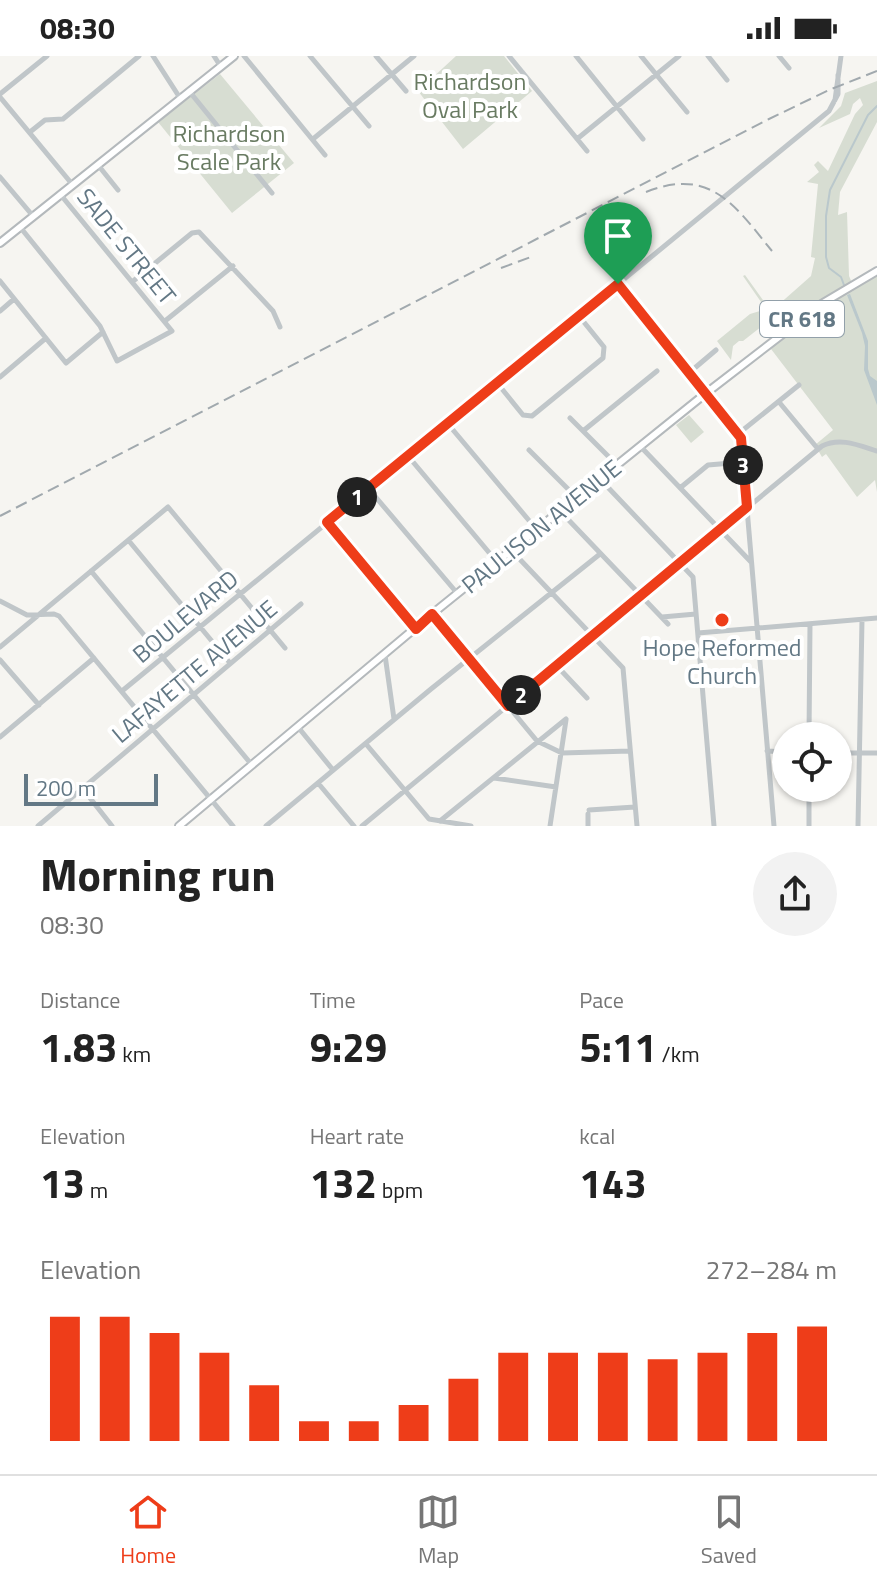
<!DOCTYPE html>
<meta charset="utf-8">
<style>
:root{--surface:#fff;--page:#f2f2f2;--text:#222;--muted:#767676;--line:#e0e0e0;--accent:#ee3d19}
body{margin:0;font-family:"Titillium Web",sans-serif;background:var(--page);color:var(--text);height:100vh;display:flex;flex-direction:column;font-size:30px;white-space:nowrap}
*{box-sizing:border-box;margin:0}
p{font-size:26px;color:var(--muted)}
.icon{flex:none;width:44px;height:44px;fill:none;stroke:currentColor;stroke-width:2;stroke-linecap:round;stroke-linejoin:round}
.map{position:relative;height:770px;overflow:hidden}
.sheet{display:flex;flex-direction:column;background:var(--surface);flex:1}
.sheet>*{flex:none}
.controls{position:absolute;left:772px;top:666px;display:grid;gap:16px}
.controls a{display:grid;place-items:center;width:80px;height:80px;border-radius:50%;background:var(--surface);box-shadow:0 2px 6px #0004;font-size:40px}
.scale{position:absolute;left:24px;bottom:20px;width:134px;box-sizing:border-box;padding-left:8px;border:4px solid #637885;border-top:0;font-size:22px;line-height:28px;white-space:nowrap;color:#637885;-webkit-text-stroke:6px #fff;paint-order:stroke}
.pin{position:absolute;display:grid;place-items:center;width:68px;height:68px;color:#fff;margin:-82px -34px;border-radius:50% 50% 50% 0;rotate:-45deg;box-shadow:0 0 8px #0007}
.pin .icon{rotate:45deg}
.km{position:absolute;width:40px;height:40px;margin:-20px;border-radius:50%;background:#222;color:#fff;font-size:22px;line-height:40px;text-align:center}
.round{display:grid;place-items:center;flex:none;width:84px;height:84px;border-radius:42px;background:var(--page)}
.overview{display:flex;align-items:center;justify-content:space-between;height:136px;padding:0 40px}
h1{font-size:44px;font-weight:700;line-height:60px}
.metrics{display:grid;grid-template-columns:repeat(3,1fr);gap:12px;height:136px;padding:8px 40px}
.metrics div{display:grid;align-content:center}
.metrics b{font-size:40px;font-weight:700}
.metrics small{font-size:22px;font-weight:400}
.metrics p{font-size:22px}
.chart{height:224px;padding:16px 40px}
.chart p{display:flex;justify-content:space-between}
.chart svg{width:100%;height:144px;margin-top:8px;stroke:var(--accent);stroke-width:6}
.status{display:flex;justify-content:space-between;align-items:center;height:56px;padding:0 40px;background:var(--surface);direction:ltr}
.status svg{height:22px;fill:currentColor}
.tab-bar{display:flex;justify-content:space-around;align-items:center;height:112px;border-top:2px solid var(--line);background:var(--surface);font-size:22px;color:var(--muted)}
.tab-bar a{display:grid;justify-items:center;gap:4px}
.tab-bar .on{color:var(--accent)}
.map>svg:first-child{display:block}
.green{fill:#d7ddd2}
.water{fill:#bac8cc}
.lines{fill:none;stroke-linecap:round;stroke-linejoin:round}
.stream{stroke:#bac8cc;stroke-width:2}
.major-casing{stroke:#b4b9bc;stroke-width:10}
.minor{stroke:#c0c6c9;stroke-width:5}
.major{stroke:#fff;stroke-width:6}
.rail{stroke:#a1a9ae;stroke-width:2;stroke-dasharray:12 6;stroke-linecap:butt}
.route-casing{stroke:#fff;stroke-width:16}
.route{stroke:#ee3d19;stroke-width:10}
.poi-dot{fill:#ee3d19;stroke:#fff;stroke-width:3}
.labels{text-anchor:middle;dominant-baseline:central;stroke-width:8;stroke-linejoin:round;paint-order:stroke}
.shield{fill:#fff;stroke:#92a0aa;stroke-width:2}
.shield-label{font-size:22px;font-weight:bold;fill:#637885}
.park-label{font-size:24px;fill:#697b62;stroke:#fff}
.street-label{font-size:24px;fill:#637885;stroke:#fff}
.poi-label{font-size:24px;fill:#637885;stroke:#fff}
</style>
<div class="status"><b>08:30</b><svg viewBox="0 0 49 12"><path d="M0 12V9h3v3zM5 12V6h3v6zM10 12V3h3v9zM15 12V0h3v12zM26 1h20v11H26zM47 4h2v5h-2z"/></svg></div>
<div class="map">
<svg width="877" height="770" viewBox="0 0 877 770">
<rect width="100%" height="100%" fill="#f6f5f1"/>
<!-- green -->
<path class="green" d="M456,0H504L532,35L463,93L418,35Z
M220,18L294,107L232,157L158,66Z
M877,25V66L840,136L838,159L847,156L849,220L853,229L877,215V436L875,424L857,441L826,398L822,401L815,389L833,374L771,293L816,251L775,278L766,267L743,285H739L733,290L731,304L717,285L750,258L766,253L743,220L745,219L768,251L777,250L811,220L815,202L811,201L818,128L807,126L819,116L814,109L818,105L828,115L855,58L863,49L860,42L853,48L850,58L819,72L841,50L845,37Z
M689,359L704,376L691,387L676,369Z"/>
<!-- water -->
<path class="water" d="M850,238L868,285V313L870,320L877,325V349L864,314L865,290L862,277L847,239Z"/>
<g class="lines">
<!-- stream -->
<path class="stream" d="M844,229L841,221L829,212L826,201V160L830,134L868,59L877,50"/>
<!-- major casing -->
<g class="major-casing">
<path id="major" d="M0,187L234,0
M179,770L432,558L705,338L823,247L877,215"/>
</g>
<!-- minor -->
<path class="minor" d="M153,0L180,42
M214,0L221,11
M244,0L325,99
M310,0L369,70
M376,0L406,35
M509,0L587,95
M576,0L643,83
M641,0L687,56
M708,0L727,24
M779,0L789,12
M189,35L272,137
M0,38L47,0
M0,41L72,128
M835,44L841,0
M30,76L45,64L63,63L139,0
M313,83L414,0
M577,83L679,0
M98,109L118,134
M0,121L33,160
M20,171L100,270L117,305L172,275L60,138
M0,225L66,307L103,276
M132,226L192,177L199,176L273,255L280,271
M618,228L741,382L774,770
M0,255L14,243
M165,265L233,210
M690,316L716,294
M0,321L46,282
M498,328L523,359L532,360L603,302L604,291L579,260
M779,346L818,393
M570,362L618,410
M448,368L537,474
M583,375L657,315
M738,378L799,329
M641,391L751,506
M529,394L577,442
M408,400L497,506
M600,423L693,521L714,770
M368,432L457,537
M680,432L708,409L743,406
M560,455L668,568
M327,466L416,573
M129,485L230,607
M511,494L623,612L637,770
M91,515L252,709
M0,545L27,559L54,558L59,560L233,770
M432,558L537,685L562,697L630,695
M662,561L696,558
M698,577L877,562
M0,591L168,451L285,592
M385,599L394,663
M0,604L39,649
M556,609L587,642
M122,635L829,55L838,38V19
M298,671L333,714
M809,680L810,568
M0,681L94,602
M366,688L429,763L471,770
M767,695L786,696
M838,697H877
M494,722L556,731
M318,727L354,770
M809,732V770
M83,733L112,770
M589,754L635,751
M588,758V770
M440,765L566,663
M38,770L301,548
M266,770L431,633L600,498
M362,770L822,390C840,381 858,389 877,395
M550,770L566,664
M858,770L862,564"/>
<!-- major -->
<use href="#major" class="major"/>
<!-- rail -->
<path class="rail" d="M646,136C711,110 736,151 772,195
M501,212L531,201
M0,460L769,63L829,34L877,15"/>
</g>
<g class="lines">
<!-- route casing -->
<g class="route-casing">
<path id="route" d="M618,228L741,382L747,451L508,650L432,558L416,573L327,466Z"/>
</g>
<!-- route -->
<use href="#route" class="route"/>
</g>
<!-- markers -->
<circle class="poi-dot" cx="722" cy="564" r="8"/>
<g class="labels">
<!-- shield labels -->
<rect class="shield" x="760" y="245" width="84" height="36" rx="6"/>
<g class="shield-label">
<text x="802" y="263">CR 618</text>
</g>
<!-- park labels -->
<g class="park-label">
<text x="470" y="25">Richardson<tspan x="470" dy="28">Oval Park</tspan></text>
<text x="229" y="77">Richardson<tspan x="229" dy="28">Scale Park</tspan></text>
</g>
<!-- street labels -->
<g class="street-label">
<text transform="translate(127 190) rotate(51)">SADE STREET</text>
<text transform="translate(541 470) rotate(-39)">PAULISON AVENUE</text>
<text transform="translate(185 560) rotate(-40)">BOULEVARD</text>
<text transform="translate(194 615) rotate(-40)">LAFAYETTE AVENUE</text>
</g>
<!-- poi labels -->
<g class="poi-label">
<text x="722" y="591">Hope Reformed<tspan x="722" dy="28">Church</tspan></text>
</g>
</g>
</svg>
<div class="controls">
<a><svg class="icon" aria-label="locate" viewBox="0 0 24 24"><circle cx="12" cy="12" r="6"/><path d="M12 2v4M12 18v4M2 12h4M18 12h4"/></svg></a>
</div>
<div class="scale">200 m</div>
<div class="pin" style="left:618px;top:228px;background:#1e9e55"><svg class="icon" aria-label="arrive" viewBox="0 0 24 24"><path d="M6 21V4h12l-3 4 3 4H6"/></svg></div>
<b class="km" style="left:357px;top:441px">1</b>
<b class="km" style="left:521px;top:639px">2</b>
<b class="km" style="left:743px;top:409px">3</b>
</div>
<section class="sheet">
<div class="overview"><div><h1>Morning run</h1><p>08:30</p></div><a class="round"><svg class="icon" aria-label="share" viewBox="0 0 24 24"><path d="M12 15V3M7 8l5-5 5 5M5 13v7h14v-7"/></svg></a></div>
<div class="metrics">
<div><p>Distance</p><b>1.83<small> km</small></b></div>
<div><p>Time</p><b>9:29</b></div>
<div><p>Pace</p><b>5:11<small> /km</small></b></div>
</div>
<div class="metrics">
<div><p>Elevation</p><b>13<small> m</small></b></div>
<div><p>Heart rate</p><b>132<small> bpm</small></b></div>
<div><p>kcal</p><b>143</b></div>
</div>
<div class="chart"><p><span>Elevation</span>272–284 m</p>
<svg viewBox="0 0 160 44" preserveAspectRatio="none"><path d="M5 44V6M15 44V6M25 44V11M35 44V17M45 44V27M55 44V38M65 44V38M75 44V33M85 44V25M95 44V17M105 44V17M115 44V17M125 44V19M135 44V17M145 44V11M155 44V9"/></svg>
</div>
</section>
<nav class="tab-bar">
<a class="on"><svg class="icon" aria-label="home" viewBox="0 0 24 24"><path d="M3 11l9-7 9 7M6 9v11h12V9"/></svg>Home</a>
<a><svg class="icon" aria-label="map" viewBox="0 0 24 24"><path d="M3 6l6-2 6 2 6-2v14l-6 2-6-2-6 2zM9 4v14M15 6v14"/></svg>Map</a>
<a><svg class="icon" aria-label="saved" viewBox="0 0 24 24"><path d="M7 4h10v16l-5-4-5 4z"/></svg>Saved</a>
</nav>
